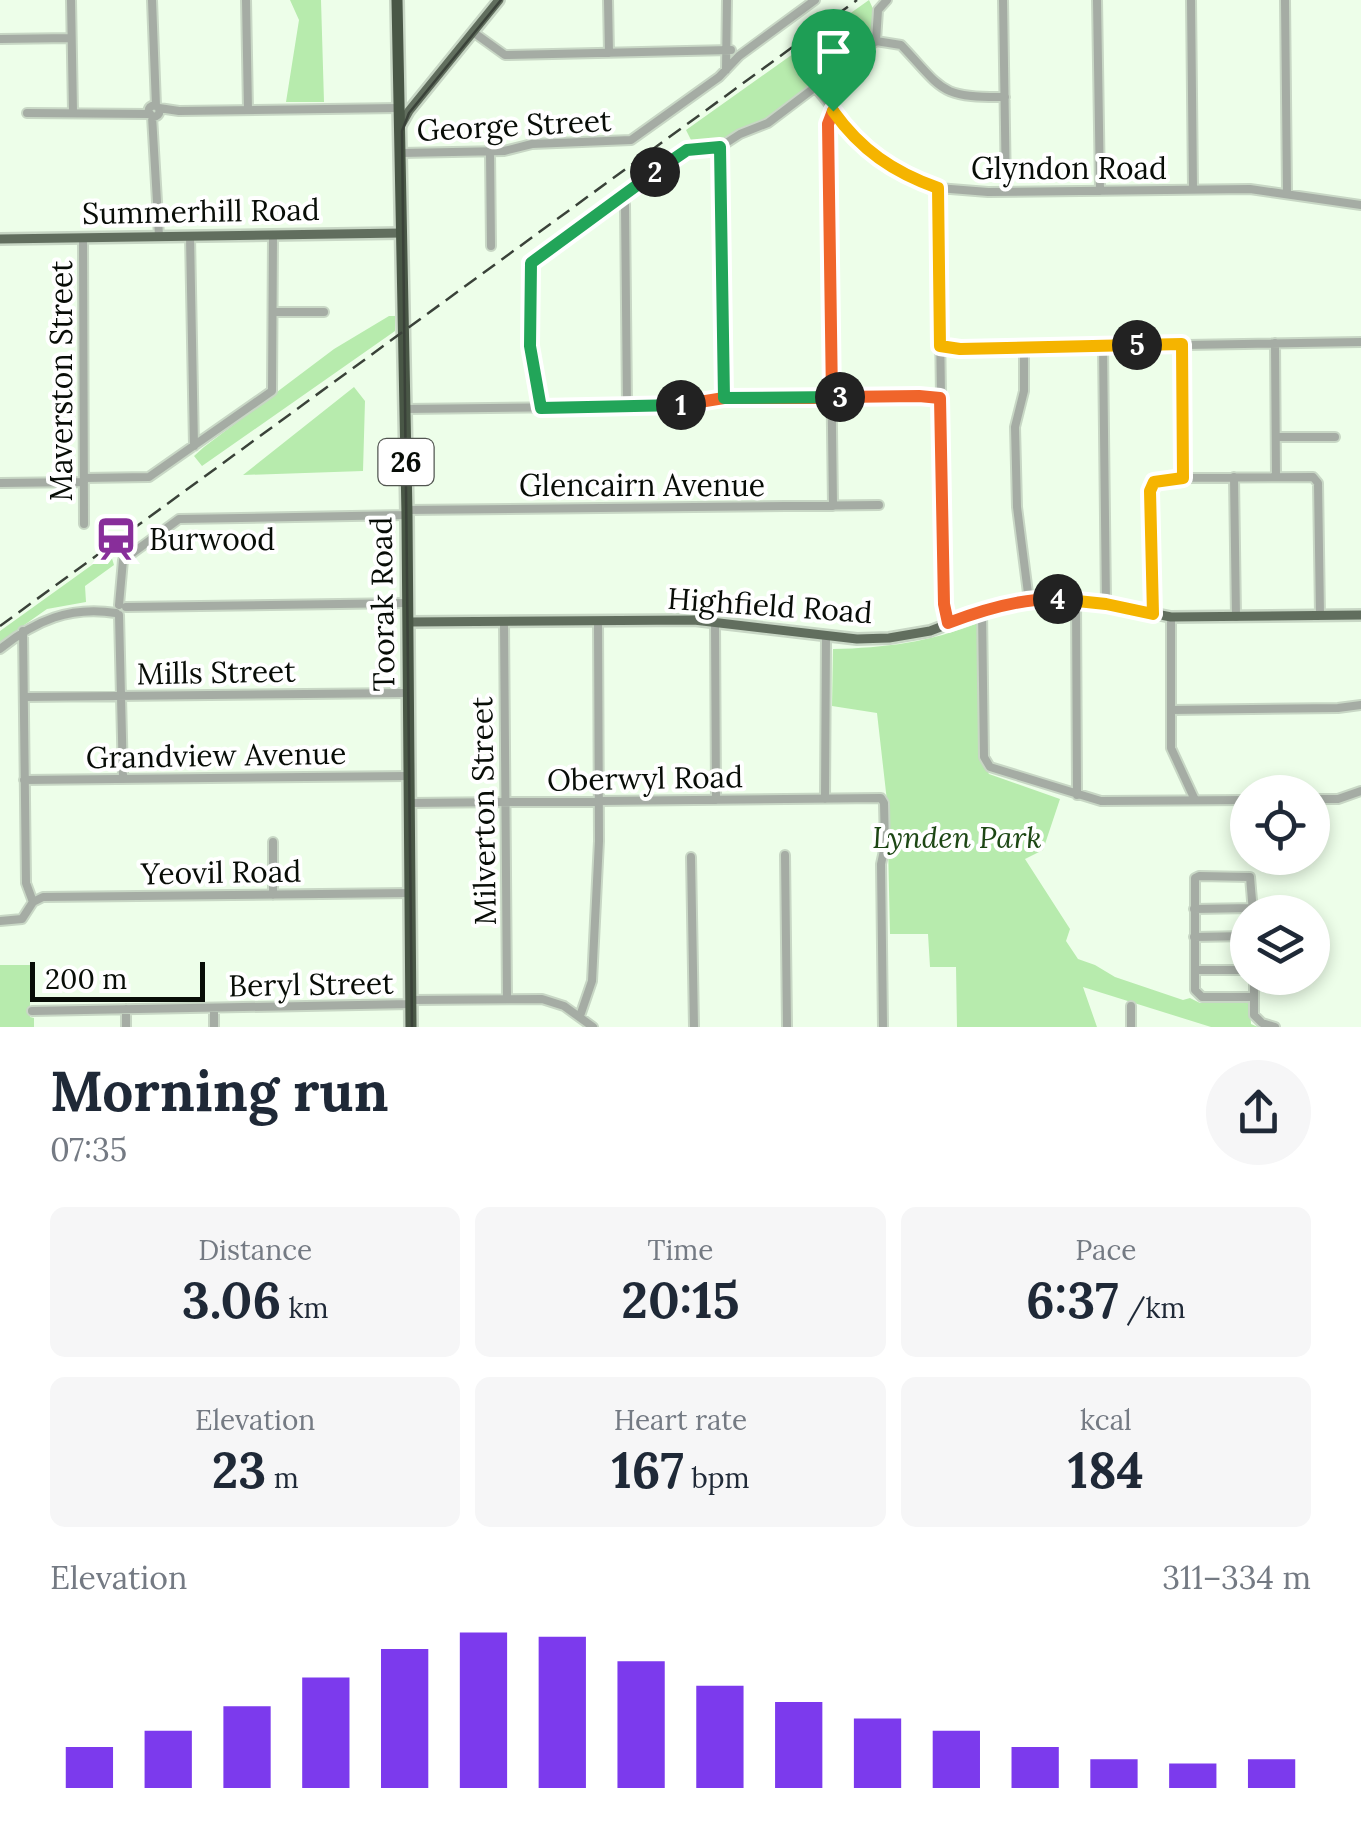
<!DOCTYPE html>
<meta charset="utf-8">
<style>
:root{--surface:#fff;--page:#f6f6f7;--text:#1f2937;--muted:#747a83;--accent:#7c3aed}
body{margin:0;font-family:Lora,serif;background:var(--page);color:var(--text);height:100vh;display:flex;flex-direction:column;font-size:38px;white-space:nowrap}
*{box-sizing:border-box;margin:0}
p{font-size:32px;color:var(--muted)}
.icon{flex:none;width:55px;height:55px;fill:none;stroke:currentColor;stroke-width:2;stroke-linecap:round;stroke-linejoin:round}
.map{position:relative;height:1027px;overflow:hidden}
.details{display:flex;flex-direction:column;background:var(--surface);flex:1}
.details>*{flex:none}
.fabs{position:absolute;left:1230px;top:775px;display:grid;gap:20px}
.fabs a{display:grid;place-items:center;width:100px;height:100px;border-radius:50%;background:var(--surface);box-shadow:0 5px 15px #0003;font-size:50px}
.scale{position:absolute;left:30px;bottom:25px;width:175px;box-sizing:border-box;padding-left:10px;border:5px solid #080d07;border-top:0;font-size:28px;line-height:35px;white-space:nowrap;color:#080d07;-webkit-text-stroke:8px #fff;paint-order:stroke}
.pin{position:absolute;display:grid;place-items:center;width:85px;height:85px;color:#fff;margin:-102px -42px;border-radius:50% 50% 50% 0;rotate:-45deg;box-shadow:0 0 10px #0007}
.pin .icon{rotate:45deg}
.km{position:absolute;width:50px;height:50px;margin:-25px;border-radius:50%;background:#222;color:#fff;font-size:28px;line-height:50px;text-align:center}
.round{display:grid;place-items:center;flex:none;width:105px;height:105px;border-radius:52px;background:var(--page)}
.headline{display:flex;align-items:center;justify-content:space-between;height:170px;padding:0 50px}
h1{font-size:55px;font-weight:700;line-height:75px}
.metrics{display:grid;grid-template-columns:repeat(3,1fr);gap:15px;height:170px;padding:10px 50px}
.metrics div{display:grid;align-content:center;border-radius:15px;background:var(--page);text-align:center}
.metrics b{font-size:50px;font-weight:700}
.metrics small{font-size:28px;font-weight:400}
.metrics p{font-size:28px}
.chart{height:280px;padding:20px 50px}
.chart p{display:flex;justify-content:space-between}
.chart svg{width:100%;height:180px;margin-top:10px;stroke:var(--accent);stroke-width:6}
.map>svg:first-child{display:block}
.green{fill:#b7ebad}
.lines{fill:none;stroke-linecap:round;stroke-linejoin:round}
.minor-casing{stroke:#c8d7c5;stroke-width:12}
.major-casing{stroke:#c8d7c5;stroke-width:14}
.highway-casing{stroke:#c8d7c5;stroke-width:16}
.minor{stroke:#a5aca4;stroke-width:8}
.major{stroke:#616e5e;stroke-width:9}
.highway{stroke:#495746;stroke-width:11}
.tram{stroke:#3a4239;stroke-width:2.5}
.rail{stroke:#3a4239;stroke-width:2.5;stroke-dasharray:15 8;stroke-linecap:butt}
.split-1-casing{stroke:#fff;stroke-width:20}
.split-2-casing{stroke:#fff;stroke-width:20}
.split-3-casing{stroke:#fff;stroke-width:20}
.split-4-casing{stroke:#fff;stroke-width:20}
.split-5-casing{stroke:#fff;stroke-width:20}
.split-6-casing{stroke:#fff;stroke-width:20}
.split-1{stroke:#f0652b;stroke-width:12}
.split-2{stroke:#22a559;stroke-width:12}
.split-3{stroke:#22a559;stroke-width:12}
.split-4{stroke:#f0652b;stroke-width:12}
.split-5{stroke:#f5b400;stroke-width:12}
.split-6{stroke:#f5b400;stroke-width:12}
.labels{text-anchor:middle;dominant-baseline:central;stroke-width:8;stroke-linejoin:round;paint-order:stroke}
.shield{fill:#fff;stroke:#525651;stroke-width:2.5}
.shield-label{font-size:28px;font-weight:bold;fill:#080d07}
.street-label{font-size:30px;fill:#080d07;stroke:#fff}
.poi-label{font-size:30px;fill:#080d07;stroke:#fff;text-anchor:start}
.park-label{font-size:30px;font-style:italic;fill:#1d4714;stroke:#fff}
</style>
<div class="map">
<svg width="1361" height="1027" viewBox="0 0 1361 1027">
<rect width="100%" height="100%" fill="#edfee9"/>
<!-- green -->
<path class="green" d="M290,0H321L324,102H286L299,20Z
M869,0L874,11L873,40C818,82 761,138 694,146L686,130Z
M389,316H395V331L202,466L194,456L204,447L334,349Z
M354,387L365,401L363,471L243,475Z
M110,552L114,565L85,586L86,602L47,609L0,642V631Z
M978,623L981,759L989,774L1060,799L1043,850L1025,859L1070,929L1066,941L1078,959L1095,965L1115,977L1183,1000L1190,998L1200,1003L1247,1002L1250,1006L1251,1024L1258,1027H1211L1083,987L1097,1027H957L956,967H930L928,934H890L887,801L877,713L832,706L833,649C885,648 930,642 978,623Z
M0,965H30V1017L34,1018V1027H0Z"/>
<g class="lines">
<!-- minor casing -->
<g class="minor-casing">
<path id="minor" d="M71,0L73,112
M152,0L156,106
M246,0L248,110
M608,0L609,53
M1003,0L1006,192
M1097,0L1100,191
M1191,0L1193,189
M1285,0L1287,193
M473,32L505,55L731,50
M0,39L71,38
M876,41L901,45C943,89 938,98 1005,97
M726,70L727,0
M816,88L867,151L901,174L938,188L988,192L1250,189L1361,205
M148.5 111a5.5 5.5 0 1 1 11 0a5.5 5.5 0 1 1-11 0Z
M159,108L179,111L399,108
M833,111L828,124L833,506
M27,113L150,114
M152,116L159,236
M720,147L724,399
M490,152L491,246
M401,153L504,151L532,144L631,140L719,77L739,56L815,0
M938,188L944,604L948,623
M622,196L625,205L627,406
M190,236L194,446
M83,238L84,524
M274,312H324
M1275,343L1276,477
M1182,344L1183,478
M940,346L960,349L1361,342
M1103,346L1106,604
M1024,348V391L1015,427L1017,507L1029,601
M541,407L530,346L531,263L681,153L720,147L740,134L768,123L876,41L878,10L887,0
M405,409L671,406L724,399L919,396L940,393
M1276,437H1335
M1234,477L1236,617
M84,478L149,477L272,391L273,235
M0,483L84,482
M406,510L879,505
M1076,600L1077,795
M119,605L123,560L179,519L407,515
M126,607L407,603
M982,611L984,757L990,767L1101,801L1248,800
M1153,614L1151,491L1153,482L1161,478L1313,477L1318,483L1320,615
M119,615L123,778
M1171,617V748L1195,800
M504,622L507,999
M715,622L716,800
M23,631L26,883L33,902
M0,649C36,620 70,606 116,613
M24,697L408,693
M1171,710L1338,708L1361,705
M24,780L409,776
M825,799L826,638
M1312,799H1338L1361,791
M409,803L881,798L884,803L885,846L881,864L883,1027
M273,842V895
M785,855L787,1027
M691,857L694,1027
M33,902L43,897L410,893
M1194,909L1253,908
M1253,912L1250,877L1199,876L1195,878V990L1202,997H1254
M0,921L22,919L33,902
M1194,937L1248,936
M1195,970H1248
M1254,978V1015L1262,1023L1275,1027
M411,1000L542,999L564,1006L593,1027
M1131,1006V1027
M214,1008V1027
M126,1009V1027
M32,1011L411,1004
M580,1016L592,981L599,841L598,621"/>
</g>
<!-- major casing -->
<g class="major-casing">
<path id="major" d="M401,125L409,111L499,0
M0,239L402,233
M408,622L694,620L857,639L889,638L930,631L982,611L1052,598L1106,604L1171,617L1361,615"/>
</g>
<!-- highway casing -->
<g class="highway-casing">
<path id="highway" d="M397,0L407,515L411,1027"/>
</g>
<!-- minor -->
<use href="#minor" class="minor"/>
<!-- major -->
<use href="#major" class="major"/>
<!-- highway -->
<use href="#highway" class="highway"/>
<!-- tram -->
<path class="tram" d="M412,1027L402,131L409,113L501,0"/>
<!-- rail -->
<path class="rail" d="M0,626L857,0"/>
</g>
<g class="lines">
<!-- split-1 casing -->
<g class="split-1-casing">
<path id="split-1" d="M681,405L724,398H832L828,124L833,111"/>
</g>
<!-- split-2 casing -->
<g class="split-2-casing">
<path id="split-2" d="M655,172L531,263L530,346L541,408L681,405"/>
</g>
<!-- split-3 casing -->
<g class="split-3-casing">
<path id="split-3" d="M655,172L687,150L720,147L724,398L840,397"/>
</g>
<!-- split-4 casing -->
<g class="split-4-casing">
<path id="split-4" d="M840,397L919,396L940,398L944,604L948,623C982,610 1021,598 1058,599"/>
</g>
<!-- split-5 casing -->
<g class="split-5-casing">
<path id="split-5" d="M1058,599L1106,604L1153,614L1150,491L1154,482L1183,478L1182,344L1137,345"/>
</g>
<!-- split-6 casing -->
<g class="split-6-casing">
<path id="split-6" d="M833,111C861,150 893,172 938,188L940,346L960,349L1137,345"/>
</g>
<!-- split-1 -->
<use href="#split-1" class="split-1"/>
<!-- split-2 -->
<use href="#split-2" class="split-2"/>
<!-- split-3 -->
<use href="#split-3" class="split-3"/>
<!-- split-4 -->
<use href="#split-4" class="split-4"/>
<!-- split-5 -->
<use href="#split-5" class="split-5"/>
<!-- split-6 -->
<use href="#split-6" class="split-6"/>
</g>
<!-- icons -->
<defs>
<g id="station-bare" transform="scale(3.45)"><path d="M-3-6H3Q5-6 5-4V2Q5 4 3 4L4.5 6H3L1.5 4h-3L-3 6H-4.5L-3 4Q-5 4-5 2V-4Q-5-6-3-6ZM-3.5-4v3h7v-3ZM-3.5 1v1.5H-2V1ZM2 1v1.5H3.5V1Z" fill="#882e9a" stroke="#fff" stroke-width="2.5" paint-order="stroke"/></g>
</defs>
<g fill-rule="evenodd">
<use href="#station-bare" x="116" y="539"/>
</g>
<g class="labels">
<!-- shield labels -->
<rect class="shield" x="378.5" y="439" width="55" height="46" rx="8"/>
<g class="shield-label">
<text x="406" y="462">26</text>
</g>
<!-- street labels -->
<g class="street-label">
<text transform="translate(514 125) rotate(-3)">George Street</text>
<text x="1069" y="168">Glyndon Road</text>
<text transform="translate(201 211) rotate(-1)">Summerhill Road</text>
<text transform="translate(61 381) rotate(-90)">Maverston Street</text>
<text x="642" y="485">Glencairn Avenue</text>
<text transform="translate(382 604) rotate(-91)">Toorak Road</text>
<text transform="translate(770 605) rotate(4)">Highfield Road</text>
<text transform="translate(216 672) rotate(-1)">Mills Street</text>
<text transform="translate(216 755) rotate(-1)">Grandview Avenue</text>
<text transform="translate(645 778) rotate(-1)">Oberwyl Road</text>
<text transform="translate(483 811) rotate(-91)">Milverton Street</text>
<text transform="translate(221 872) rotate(-1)">Yeovil Road</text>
<text transform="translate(311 984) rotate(-1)">Beryl Street</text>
</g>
<!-- poi labels -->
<g class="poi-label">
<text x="149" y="539">Burwood</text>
</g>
<!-- park labels -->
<g class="park-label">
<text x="957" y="837">Lynden Park</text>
</g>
</g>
</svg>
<div class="fabs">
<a><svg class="icon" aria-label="locate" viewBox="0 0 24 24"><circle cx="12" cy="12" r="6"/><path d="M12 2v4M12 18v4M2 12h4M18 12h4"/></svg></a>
<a><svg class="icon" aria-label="layers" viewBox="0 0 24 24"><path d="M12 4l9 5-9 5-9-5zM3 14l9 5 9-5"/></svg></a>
</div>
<div class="scale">200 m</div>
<div class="pin" style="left:833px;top:111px;background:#1e9e55"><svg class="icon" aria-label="arrive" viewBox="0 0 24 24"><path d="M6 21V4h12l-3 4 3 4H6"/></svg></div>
<b class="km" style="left:681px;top:405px">1</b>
<b class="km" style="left:655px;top:172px">2</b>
<b class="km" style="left:840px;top:397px">3</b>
<b class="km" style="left:1058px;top:599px">4</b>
<b class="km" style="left:1137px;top:345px">5</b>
</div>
<section class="details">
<div class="headline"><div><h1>Morning run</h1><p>07:35</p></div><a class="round"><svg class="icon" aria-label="share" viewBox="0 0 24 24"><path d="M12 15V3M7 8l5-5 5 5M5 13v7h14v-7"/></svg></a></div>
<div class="metrics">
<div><p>Distance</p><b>3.06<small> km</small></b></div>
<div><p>Time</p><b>20:15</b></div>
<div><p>Pace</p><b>6:37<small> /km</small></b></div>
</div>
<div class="metrics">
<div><p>Elevation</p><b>23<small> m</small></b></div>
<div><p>Heart rate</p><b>167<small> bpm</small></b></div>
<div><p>kcal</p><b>184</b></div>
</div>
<div class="chart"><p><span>Elevation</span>311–334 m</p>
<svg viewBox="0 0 160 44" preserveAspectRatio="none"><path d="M5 44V34M15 44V30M25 44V24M35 44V17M45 44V10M55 44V6M65 44V7M75 44V13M85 44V19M95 44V23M105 44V27M115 44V30M125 44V34M135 44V37M145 44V38M155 44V37"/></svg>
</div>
</section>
